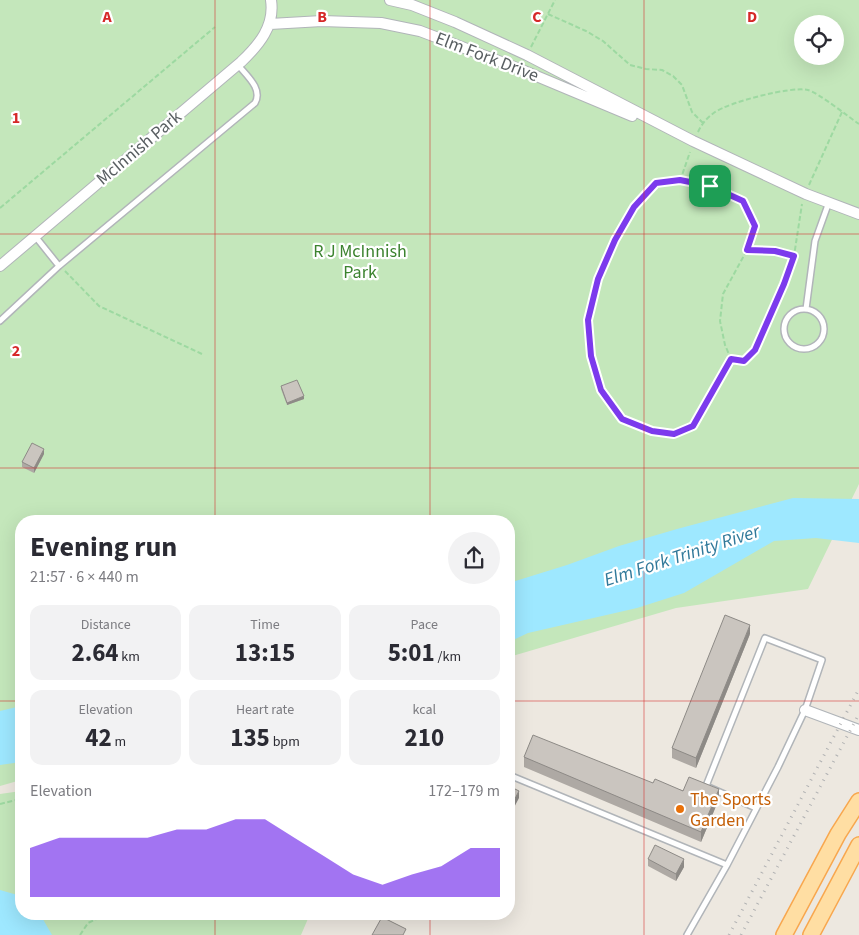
<!DOCTYPE html>
<meta charset="utf-8">
<style>
:root{--surface:#fff;--page:#f2f2f3;--text:#2b2b33;--muted:#7c7c81;--accent:#7c3aed}
body{margin:0;font-family:"Source Sans 3",sans-serif;background:var(--page);color:var(--text);height:100vh;display:flex;flex-direction:column;font-size:19px;white-space:nowrap}
*{box-sizing:border-box;margin:0}
p{font-size:16px;color:var(--muted)}
.icon{flex:none;width:28px;height:28px;fill:none;stroke:currentColor;stroke-width:2;stroke-linecap:round;stroke-linejoin:round}
.map{position:relative;flex:1;overflow:hidden}
.sheet{position:absolute;left:15px;top:515px;width:500px;height:405px;display:flex;flex-direction:column;background:var(--surface);border-radius:20px;box-shadow:0 5px 20px #0002}
.sheet>*{flex:none}
.fabs{position:absolute;left:794px;top:15px;display:grid;gap:10px}
.fabs a{display:grid;place-items:center;width:50px;height:50px;border-radius:50%;background:var(--surface);box-shadow:0 5px 20px #0002;font-size:25px}
.pin{position:absolute;display:grid;place-items:center;width:42px;height:42px;color:#fff;margin:-21px;border-radius:10px;box-shadow:0 2px 8px #0006}
.round{display:grid;place-items:center;flex:none;width:52px;height:52px;border-radius:26px;background:var(--page)}
.summary{display:flex;align-items:center;justify-content:space-between;height:85px;padding:0 15px}
h1{font-size:28px;font-weight:700;line-height:38px}
.metrics{display:grid;grid-template-columns:repeat(3,1fr);gap:8px;height:85px;padding:5px 15px}
.metrics div{display:grid;align-content:center;border-radius:12px;background:var(--page);text-align:center}
.metrics b{font-size:25px;font-weight:700}
.metrics small{font-size:14px;font-weight:400}
.metrics p{font-size:14px}
.chart{height:140px;padding:10px 15px}
.chart p{display:flex;justify-content:space-between}
.chart svg{width:100%;height:90px;margin-top:5px;fill:var(--accent);opacity:.7}
.map>svg:first-child{display:block}
.green{fill:#c4e7bb;fill-rule:evenodd}
.water{fill:#9ee8ff}
.lines{fill:none;stroke-linecap:round;stroke-linejoin:round}
.service-casing{stroke:#b1b5b9;stroke-width:8}
.minor-casing{stroke:#b1b5b9;stroke-width:12}
.primary-casing{stroke:#f8a74e;stroke-width:18}
.path{stroke:#9dd9a1;stroke-width:2;stroke-dasharray:5 2.5;stroke-linecap:butt}
.service{stroke:#fff;stroke-width:5}
.minor{stroke:#fff;stroke-width:10}
.primary{stroke:#ffdea3;stroke-width:15}
.rail{stroke:#b0b1b2;stroke-width:3;stroke-dasharray:1 6;stroke-linecap:butt}
.wall{fill:#aea9a4}
.shaded-wall{fill:#8d8a86}
.building{fill:#cac5bf;stroke:#8d8a86}
.route-casing{stroke:#fff;stroke-width:10}
.route{stroke:#7c3aed;stroke-width:6}
.grid{fill:none;stroke:#d62828;stroke-width:1;stroke-opacity:0.55}
.food-dot{fill:#e8710a;stroke:#fff;stroke-width:2}
.labels{text-anchor:middle;dominant-baseline:central;stroke-width:4.5;stroke-linejoin:round;paint-order:stroke}
.street-label{font-size:18px;fill:#595f62;stroke:#fff}
.park-label{font-size:18px;fill:#3c832f;stroke:#fff}
.food-label{font-size:18px;fill:#c56008;stroke:#fff;text-anchor:start}
.water-label{font-size:19px;font-style:italic;fill:#30799a;stroke:#fff}
.grid-label{font-size:16px;text-anchor:middle;font-weight:bold;fill:#d62828;stroke:#fff;stroke-width:4.5;stroke-linejoin:round;paint-order:stroke}
</style>
<div class="map">
<svg width="859" height="935" viewBox="0 0 859 935">
<rect width="100%" height="100%" fill="#ede8e0"/>
<!-- green -->
<path class="green" d="M0,0H859V484L808,589L676,608L509,657V521H21V780L0,786ZM802,24H835V56H802Z
M21,791V914H310L301,935H0V794Z"/>
<!-- water -->
<path class="water" d="M793,498L859,499V543L816,538L774,541L684,593L637,608L528,633L509,642V583L567,565L619,546L677,529Z
M21,706V762L0,765V711Z
M0,890L21,896V914H40L52,935H0Z"/>
<g class="lines">
<!-- service casing -->
<g class="service-casing">
<path id="service" d="M59,266L255,103C263,89 247,76 238,65
M806,309L815,241L829,202
M784 329a20 20 0 1 1 40 0a20 20 0 1 1-40 0Z
M0,321L59,266L35,236
M509,775L727,865L778,767L805,710L822,660L765,638L706,786L756,808
M687,935L727,865"/>
</g>
<!-- minor casing -->
<g class="minor-casing">
<path id="minor" d="M390,0L412,5L455,22L527,55L693,141L806,194L859,214
M270,24L322,21L381,23L420,31L522,70L632,116
M0,266L241,62C259,45 275,26 271,0
M805,710L859,730"/>
</g>
<!-- primary casing -->
<g class="primary-casing">
<path id="primary" d="M784,935L838,834L859,801
M811,935L859,845"/>
</g>
<!-- path -->
<path class="path" d="M548,14L586,31L603,41L630,65L646,69L662,70L673,76L682,85L692,112L703,123
M531,47L555,0
M698,132C702,123 708,117 715,112C730,102 791,86 808,90C817,92 849,117 859,124
M680,181L710,186L743,201L755,226L747,250L723,294L720,321L725,345L731,359L693,426L674,434L652,431L622,419L601,390L591,356L588,320L598,279L615,240L634,207L656,183Z
M680,181L690,152
M809,185L842,112
M0,208L215,27
M747,250L775,251L793,256
M65,271L99,306L202,354
M732,359L744,361L755,350L784,284L794,256L802,204
M0,804L16,800L21,801
M80,935L88,923L107,914"/>
<!-- service -->
<use href="#service" class="service"/>
<!-- minor -->
<use href="#minor" class="minor"/>
<!-- primary -->
<use href="#primary" class="primary"/>
<!-- rail -->
<path class="rail" d="M729,935L859,689
M741,935L859,714"/>
</g>
<!-- wall -->
<path class="wall" d="M281,386L304,399L287,405L281,389Z
M44,454L34,473L22,467V462Z
M750,634L696,768L672,758V748Z
M524,757L653,783L719,799L701,842L524,767Z
M648,859L684,867L676,881L648,866Z"/>
<!-- shaded-wall -->
<path class="shaded-wall" d="M304,396V399L287,405V403Z
M44,449V454L34,473V468Z
M750,625V634L696,768V758Z
M719,789V799L701,842V832Z
M519,791V798L509,817V810Z
M684,859V867L676,881V874Z"/>
<!-- building -->
<path class="building" d="M297,380L304,396L287,403L281,386Z
M32,443L44,449L34,468L22,462Z
M725,615L750,625L696,758L672,748Z
M533,735L653,783L655,779L683,791L689,777L719,789L701,832L524,757Z
M509,786L519,791L509,810Z
M655,845L684,859L676,874L648,859Z
M382,917L406,929L403,935H372Z"/>
<g class="lines">
<!-- route casing -->
<g class="route-casing">
<path id="route" d="M680,180L710,186L743,201L755,226L747,250L775,251L794,256L784,284L755,350L744,361L731,359L693,426L674,434L652,431L622,419L601,390L591,356L588,320L598,279L615,240L634,207L656,183Z"/>
</g>
<!-- route -->
<use href="#route" class="route"/>
</g>
<!-- grid -->
<path class="grid" d="M215,0V521M430,0V521M644,0V935M0,234H859M0,468H859M0,701H21M509,701H859M215,914V935M430,914V935"/>
<!-- markers -->
<circle class="food-dot" cx="680" cy="809" r="5"/>
<g class="labels">
<!-- street labels -->
<g class="street-label">
<text transform="translate(487 57) rotate(21)">Elm Fork Drive</text>
<text transform="translate(139 148) rotate(-40)">McInnish Park</text>
</g>
<!-- park labels -->
<g class="park-label">
<text x="360" y="251">R J McInnish<tspan x="360" dy="21">Park</tspan></text>
</g>
<!-- food labels -->
<g class="food-label">
<text x="690" y="799">The Sports<tspan x="690" dy="21">Garden</tspan></text>
</g>
<!-- water labels -->
<g class="water-label">
<text transform="translate(682 556) rotate(-18)">Elm Fork Trinity River</text>
</g>
</g>
<g class="grid-label">
<text x="107" y="22">A</text>
<text x="322" y="22">B</text>
<text x="537" y="22">C</text>
<text x="752" y="22">D</text>
<text x="16" y="123">1</text>
<text x="16" y="356">2</text>
</g>
</svg>
<div class="fabs">
<a><svg class="icon" aria-label="locate" viewBox="0 0 24 24"><circle cx="12" cy="12" r="6"/><path d="M12 2v4M12 18v4M2 12h4M18 12h4"/></svg></a>
</div>
<div class="pin" style="left:710px;top:186px;background:#1e9e55"><svg class="icon" aria-label="arrive" viewBox="0 0 24 24"><path d="M6 21V4h12l-3 4 3 4H6"/></svg></div>
<section class="sheet">
<div class="summary"><div><h1>Evening run</h1><p>21:57 · 6 × 440 m</p></div><a class="round"><svg class="icon" aria-label="share" viewBox="0 0 24 24"><path d="M12 15V3M7 8l5-5 5 5M5 13v7h14v-7"/></svg></a></div>
<div class="metrics">
<div><p>Distance</p><b>2.64<small> km</small></b></div>
<div><p>Time</p><b>13:15</b></div>
<div><p>Pace</p><b>5:01<small> /km</small></b></div>
</div>
<div class="metrics">
<div><p>Elevation</p><b>42<small> m</small></b></div>
<div><p>Heart rate</p><b>135<small> bpm</small></b></div>
<div><p>kcal</p><b>210</b></div>
</div>
<div class="chart"><p><span>Elevation</span>172–179 m</p>
<svg viewBox="0 0 160 44" preserveAspectRatio="none"><path d="M0 44V20L10 15L20 15L30 15L40 15L50 11L60 11L70 6L80 6L90 15L100 24L110 33L120 38L130 33L140 29L150 20L160 20V44z"/></svg>
</div>
</section>
</div>
